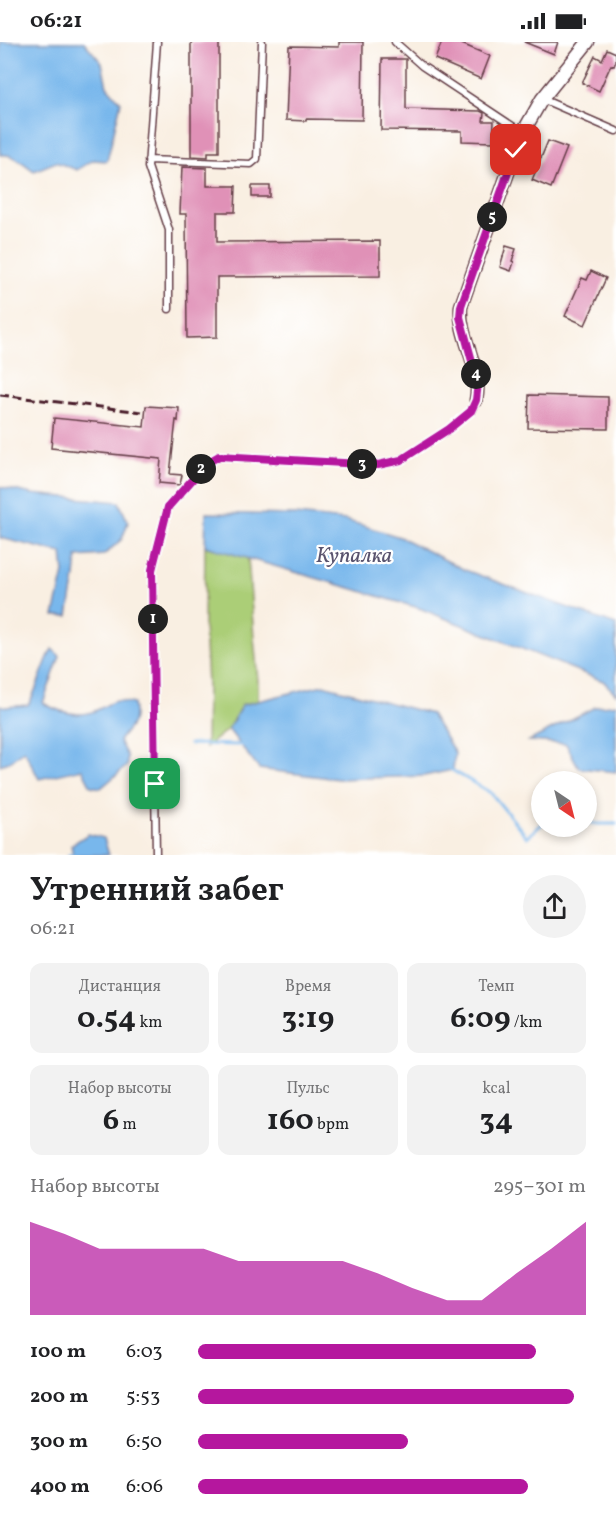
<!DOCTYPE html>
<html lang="ru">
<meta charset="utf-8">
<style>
:root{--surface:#fff;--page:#f2f2f2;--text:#202124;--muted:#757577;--accent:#b5179e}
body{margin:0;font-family:Vollkorn,serif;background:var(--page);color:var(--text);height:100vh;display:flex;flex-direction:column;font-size:22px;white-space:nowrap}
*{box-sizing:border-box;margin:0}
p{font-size:20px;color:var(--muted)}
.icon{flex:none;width:33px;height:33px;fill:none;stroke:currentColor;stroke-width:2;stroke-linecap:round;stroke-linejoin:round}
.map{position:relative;height:813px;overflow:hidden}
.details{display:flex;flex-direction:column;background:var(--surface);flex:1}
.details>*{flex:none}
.needle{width:39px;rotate:145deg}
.tools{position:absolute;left:531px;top:729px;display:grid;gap:12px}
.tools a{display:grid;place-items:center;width:66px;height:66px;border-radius:50%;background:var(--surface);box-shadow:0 3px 9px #0003;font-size:30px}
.pin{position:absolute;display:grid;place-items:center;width:51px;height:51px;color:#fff;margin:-26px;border-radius:12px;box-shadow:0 3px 9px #0006}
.km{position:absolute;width:30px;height:30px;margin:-15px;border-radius:50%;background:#222;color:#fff;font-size:16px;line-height:30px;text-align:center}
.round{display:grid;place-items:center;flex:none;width:63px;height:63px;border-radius:32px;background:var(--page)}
.head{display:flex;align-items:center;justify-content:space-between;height:102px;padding:0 30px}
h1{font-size:33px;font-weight:700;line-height:45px}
.metrics{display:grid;grid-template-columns:repeat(3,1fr);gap:9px;height:102px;padding:6px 30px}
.metrics div{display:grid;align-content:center;border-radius:12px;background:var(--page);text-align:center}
.metrics b{font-size:30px;font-weight:700}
.metrics small{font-size:16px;font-weight:400}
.metrics p{font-size:16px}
.chart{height:168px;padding:12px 30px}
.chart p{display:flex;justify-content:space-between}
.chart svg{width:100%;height:108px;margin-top:6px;fill:var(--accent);opacity:.7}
ul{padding:0 30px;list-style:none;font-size:20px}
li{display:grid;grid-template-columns:96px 72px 1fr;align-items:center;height:45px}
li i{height:15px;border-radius:8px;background:var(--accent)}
.status{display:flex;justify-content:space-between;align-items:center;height:42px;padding:0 30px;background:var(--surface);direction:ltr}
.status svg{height:16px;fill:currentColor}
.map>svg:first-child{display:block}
.green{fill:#abce77;stroke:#7a7651;stroke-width:1.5}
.water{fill:#78b7ec;stroke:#616b8c;stroke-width:1.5}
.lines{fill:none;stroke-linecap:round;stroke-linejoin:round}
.stream{stroke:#78b7ec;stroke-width:3}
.building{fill:#e091b7}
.lane-casing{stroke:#643e46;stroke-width:9}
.street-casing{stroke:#643e46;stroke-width:15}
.lane{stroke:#fff;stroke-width:6}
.street{stroke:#fff;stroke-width:12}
.rail{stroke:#4a1f2b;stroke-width:3;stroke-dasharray:9 4.5;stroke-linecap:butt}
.route-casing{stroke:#fff;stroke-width:12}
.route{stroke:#b5179e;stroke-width:8}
.labels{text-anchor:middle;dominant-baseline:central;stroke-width:4.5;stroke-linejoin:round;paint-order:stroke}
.water-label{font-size:22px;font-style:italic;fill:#5a546f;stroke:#fff}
</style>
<div class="status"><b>06:21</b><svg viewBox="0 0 49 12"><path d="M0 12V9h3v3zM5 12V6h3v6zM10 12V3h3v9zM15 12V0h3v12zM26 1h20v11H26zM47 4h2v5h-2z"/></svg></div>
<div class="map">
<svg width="616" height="813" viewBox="0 0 616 813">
<rect width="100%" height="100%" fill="#fff"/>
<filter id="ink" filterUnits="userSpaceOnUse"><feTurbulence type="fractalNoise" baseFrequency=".0167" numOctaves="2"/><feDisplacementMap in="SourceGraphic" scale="12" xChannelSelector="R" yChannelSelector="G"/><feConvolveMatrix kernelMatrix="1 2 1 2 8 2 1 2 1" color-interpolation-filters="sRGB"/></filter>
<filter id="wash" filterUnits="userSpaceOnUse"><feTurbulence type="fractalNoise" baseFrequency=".008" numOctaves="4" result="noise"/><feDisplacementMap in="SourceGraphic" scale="24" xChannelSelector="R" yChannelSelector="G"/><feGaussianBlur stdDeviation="1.35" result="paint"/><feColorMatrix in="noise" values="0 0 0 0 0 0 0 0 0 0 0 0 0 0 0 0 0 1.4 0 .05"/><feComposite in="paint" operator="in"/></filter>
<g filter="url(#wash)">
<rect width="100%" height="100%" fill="#f9efe2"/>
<!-- green -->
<path class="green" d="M205,504L248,516L254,596L258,639V659L242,663L228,687L206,705L207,643L204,583Z"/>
<!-- water -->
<path class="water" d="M0,0H84L102,21L107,44L121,60L107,119L93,118L77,128L56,120L34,129C24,122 13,111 0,113Z
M0,445L32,452L119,460L128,480L122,497L104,513L77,515L75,535L68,574H54L64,531L62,511L0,496Z
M206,471L295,473L345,478L400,495L465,528L616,583V652L603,639L419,566L205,504Z
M52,607L60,614L43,661C59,670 78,677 97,668C116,659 111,656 133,662C137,682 130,683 119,699L127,714V724L101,746L91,744L82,727L39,737L24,708L9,720L0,723V663L6,665L28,663C38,646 42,626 52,607Z
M323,643L431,672L455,711L453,728L424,734L338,737L259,727L228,687L242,663Z
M616,662V730L579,726L566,702L529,699L595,665Z
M88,792L104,796L109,813H73L71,803Z"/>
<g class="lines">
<!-- stream -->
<path class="stream" d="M190,702L242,703
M450,727L491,751L527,795L542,782
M586,780L598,782H616
M69,813L73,812"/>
</g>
<g id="blocks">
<!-- building -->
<path class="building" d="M191,0H219V110H208V115L191,114Z
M339,0H363L362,78L306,77V79L286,78L289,4L339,5Z
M442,0H457L490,14L481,37L435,17Z
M524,0H558L554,12Z
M607,7L616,11V19L614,24L611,23L599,49L582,41L595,14L602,18Z
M382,17H406V67L480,69L484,71L483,79H494L493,100L462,99V89L381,88Z
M548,99L567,106L551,146L532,138Z
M182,125L207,126V144H236L235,170H217V200L380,199V234L217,235V295L187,296L186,172H180Z
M252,144H270V155H252Z
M506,204L516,207L512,219L514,220L511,229L500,225Z
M591,229L606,236L585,283L565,274L582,236L587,238Z
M529,353L608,355V387L528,386Z
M146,364L179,366L178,379L176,378L170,432L182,433L180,443L159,441L161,417L51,406L54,376L144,385Z"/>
</g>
</g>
<g filter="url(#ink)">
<use href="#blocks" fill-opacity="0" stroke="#643e46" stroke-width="1.5"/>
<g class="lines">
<!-- lane casing -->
<g class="lane-casing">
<path id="lane" d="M157,0L148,125L169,188V267
M395,0L422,24L523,91
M542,57L616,89
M148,118L251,122L257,117L262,0
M156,813L152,528L168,465L207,421L219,414L378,423L401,418L449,387L471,369L476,358"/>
</g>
<!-- street casing -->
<g class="street-casing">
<path id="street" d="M476,358C483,326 458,296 461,264L516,108L526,85L542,57L588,0"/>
</g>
<!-- lane -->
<use href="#lane" class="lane"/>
<!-- street -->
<use href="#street" class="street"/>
<!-- rail -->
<path class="rail" d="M0,353L142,370"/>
</g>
</g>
<g class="lines" filter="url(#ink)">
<!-- route casing -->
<g class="route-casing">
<path id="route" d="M155,742L152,528L168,465L207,421L219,414L378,423L401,418L449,387L471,369L476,358L478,341L460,275L461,264L516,108"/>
</g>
<!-- route -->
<use href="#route" class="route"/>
</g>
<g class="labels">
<!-- water labels -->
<g class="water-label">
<text x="354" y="514">Купалка</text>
</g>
</g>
</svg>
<div class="tools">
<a><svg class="needle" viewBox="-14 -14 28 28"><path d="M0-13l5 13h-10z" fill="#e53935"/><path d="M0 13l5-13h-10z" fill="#757577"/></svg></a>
</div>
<div class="pin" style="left:155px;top:742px;background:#1e9e55"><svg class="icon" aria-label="arrive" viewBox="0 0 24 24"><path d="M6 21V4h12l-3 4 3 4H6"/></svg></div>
<div class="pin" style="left:516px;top:108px;background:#d93025"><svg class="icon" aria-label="check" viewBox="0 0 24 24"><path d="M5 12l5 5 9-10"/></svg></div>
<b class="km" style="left:153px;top:577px">1</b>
<b class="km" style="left:201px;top:427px">2</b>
<b class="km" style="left:362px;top:422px">3</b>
<b class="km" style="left:476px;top:332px">4</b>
<b class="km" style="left:492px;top:175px">5</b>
</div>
<section class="details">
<div class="head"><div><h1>Утренний забег</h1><p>06:21</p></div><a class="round"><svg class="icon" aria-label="share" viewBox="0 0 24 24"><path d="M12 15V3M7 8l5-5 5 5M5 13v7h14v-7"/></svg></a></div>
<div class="metrics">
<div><p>Дистанция</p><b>0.54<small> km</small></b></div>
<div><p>Время</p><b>3:19</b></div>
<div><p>Темп</p><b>6:09<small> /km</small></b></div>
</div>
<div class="metrics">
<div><p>Набор высоты</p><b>6<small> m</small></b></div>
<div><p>Пульс</p><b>160<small> bpm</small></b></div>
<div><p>kcal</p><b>34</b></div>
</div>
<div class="chart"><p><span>Набор высоты</span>295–301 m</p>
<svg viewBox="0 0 160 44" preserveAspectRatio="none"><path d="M0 44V6L10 11L20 17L30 17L40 17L50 17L60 22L70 22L80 22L90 22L100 27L110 33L120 38L130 38L140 27L150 17L160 6V44z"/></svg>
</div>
<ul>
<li><b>100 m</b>6:03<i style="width:87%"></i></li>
<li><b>200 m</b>5:53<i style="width:97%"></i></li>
<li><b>300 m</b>6:50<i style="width:54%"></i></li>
<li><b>400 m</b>6:06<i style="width:85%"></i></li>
</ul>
</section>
